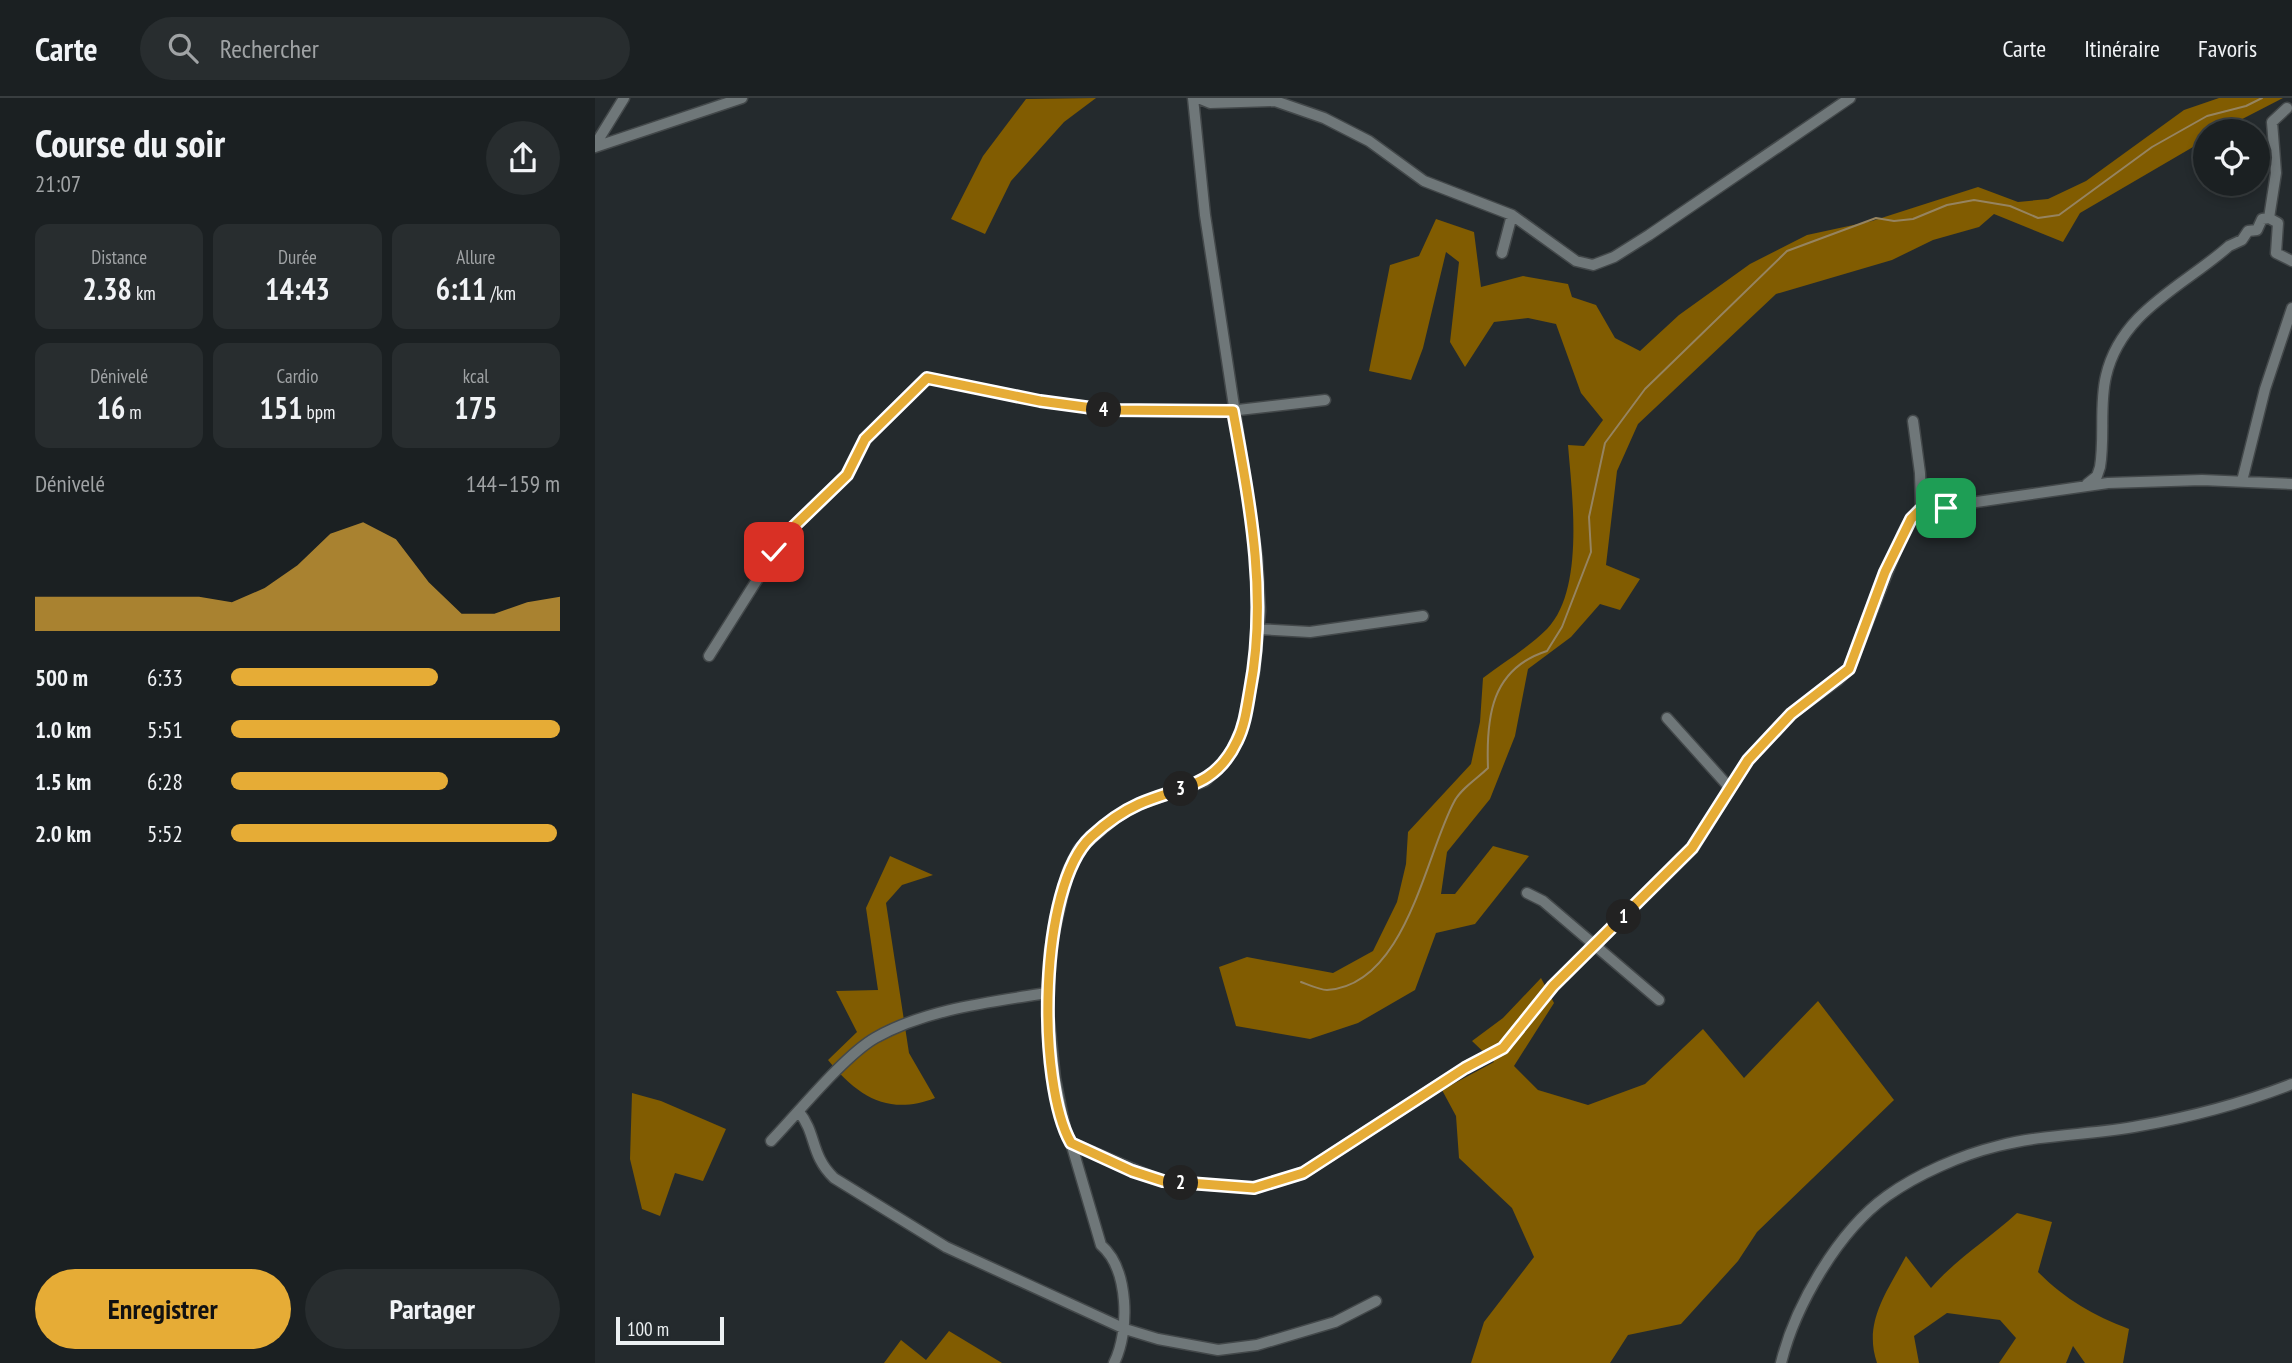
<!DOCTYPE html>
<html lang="fr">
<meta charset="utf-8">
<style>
:root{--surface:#1b2022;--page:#282d2f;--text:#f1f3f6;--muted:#a0a3a5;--line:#393e40;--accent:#e6ac36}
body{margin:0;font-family:"PT Sans Narrow",sans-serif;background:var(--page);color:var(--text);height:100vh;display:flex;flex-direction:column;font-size:26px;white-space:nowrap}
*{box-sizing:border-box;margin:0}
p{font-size:23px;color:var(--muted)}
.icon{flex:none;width:38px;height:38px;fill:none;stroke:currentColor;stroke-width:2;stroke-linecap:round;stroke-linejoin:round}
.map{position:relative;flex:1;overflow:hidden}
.panel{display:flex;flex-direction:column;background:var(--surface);width:595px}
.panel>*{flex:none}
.controls{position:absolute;left:1598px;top:21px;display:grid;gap:14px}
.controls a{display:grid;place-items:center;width:77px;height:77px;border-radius:50%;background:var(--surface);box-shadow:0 4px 10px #0003,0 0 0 2px var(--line);font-size:35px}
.scale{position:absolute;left:21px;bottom:18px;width:108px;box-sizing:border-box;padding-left:7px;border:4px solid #ecf0f2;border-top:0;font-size:19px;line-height:24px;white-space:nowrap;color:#ecf0f2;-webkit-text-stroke:5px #242a2d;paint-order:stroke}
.pin{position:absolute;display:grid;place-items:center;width:60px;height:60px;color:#fff;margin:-30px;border-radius:14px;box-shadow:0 4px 10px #0006}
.km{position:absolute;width:35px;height:35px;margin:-18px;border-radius:50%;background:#222;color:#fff;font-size:19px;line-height:35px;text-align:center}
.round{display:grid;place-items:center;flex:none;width:74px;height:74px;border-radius:37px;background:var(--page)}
.overview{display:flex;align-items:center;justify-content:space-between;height:119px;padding:0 35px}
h1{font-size:38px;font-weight:700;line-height:52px}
.metrics{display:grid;grid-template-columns:repeat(3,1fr);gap:10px;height:119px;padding:7px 35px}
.metrics div{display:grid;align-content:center;border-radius:14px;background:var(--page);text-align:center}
.metrics b{font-size:30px;font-weight:700}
.metrics small{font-size:19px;font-weight:400}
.metrics p{font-size:19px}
.chart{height:196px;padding:14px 35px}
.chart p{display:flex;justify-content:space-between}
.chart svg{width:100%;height:126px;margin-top:7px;fill:var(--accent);opacity:.7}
.cta{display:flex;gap:14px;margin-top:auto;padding:14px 35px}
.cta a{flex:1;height:80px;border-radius:42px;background:var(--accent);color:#111;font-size:28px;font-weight:700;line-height:80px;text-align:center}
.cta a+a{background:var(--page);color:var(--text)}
ul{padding:0 35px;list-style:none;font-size:23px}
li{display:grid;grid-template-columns:112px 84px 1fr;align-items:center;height:52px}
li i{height:18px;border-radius:9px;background:var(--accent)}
header{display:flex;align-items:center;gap:42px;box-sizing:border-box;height:98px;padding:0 35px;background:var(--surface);border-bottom:2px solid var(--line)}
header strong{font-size:33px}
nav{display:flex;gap:38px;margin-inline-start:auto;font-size:24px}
.search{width:490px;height:63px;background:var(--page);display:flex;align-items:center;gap:18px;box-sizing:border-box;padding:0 24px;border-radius:38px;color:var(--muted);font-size:26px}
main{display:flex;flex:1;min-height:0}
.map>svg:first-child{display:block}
.forest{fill:#815c01}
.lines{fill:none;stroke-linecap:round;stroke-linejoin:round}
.stream{stroke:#968460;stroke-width:2}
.minor-casing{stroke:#43484a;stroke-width:13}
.minor{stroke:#6f7779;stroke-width:10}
.route-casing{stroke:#fff;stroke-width:14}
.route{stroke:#e6ac36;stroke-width:9}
</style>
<header>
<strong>Carte</strong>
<div class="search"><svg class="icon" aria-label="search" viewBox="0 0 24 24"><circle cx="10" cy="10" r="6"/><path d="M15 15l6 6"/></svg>Rechercher</div>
<nav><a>Carte</a><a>Itinéraire</a><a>Favoris</a></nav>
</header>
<main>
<section class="panel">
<div class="overview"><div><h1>Course du soir</h1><p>21:07</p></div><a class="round"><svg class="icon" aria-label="share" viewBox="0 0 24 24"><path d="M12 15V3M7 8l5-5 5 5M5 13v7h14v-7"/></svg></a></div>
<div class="metrics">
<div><p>Distance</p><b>2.38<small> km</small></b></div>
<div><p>Durée</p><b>14:43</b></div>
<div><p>Allure</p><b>6:11<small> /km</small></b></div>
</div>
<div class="metrics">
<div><p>Dénivelé</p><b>16<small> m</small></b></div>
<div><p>Cardio</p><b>151<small> bpm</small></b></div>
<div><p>kcal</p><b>175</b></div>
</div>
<div class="chart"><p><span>Dénivelé</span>144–159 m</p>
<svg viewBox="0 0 160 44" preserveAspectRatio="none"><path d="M0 44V32L10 32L20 32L30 32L40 32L50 32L60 34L70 29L80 21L90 10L100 6L110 12L120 27L130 38L140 38L150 34L160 32V44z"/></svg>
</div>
<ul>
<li><b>500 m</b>6:33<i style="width:63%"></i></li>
<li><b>1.0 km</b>5:51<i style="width:100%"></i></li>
<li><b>1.5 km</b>6:28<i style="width:66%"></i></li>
<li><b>2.0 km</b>5:52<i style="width:99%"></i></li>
</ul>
<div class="cta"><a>Enregistrer</a><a>Partager</a></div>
</section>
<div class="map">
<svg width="1697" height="1265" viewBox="0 0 1697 1265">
<rect width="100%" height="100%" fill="#242a2d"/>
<!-- forest -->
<path class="forest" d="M501,0L469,24L416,83L390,136L356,121L388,58L431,1Z
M1624,0H1688L1624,33H1610V42L1485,115L1468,144L1399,116L1384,129L1338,142L1297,162L1181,196L1043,326L1022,373L1011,467L1045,481L1025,512L1005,506L976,539L933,571L920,638L895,701L852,754L846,796H860L898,748L934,758L880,826L841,835L820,892L763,925L715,941L641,928L624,869L652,859L738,875L778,853L802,804L811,766L813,734L876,666L885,624L888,580C909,564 934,549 952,531C990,492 977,397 973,347L989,348L1008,322L986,295L961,226L933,220L899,224L870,269L855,244L864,164L851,154L828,250L816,282L774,273L795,167L824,158L841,121L879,134L886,189L928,178L973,186L977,199L1001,207L1020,240L1045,253L1084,217L1155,166L1212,137L1277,123L1383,89L1423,104L1453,101L1491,83L1589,12Z
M295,758L338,777L307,787L291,805L314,955L340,1000C294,1018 263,999 233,962L262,934L241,893L283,892L271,810Z
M946,880L959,905L919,968L943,992L993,1007L1050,986L1108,931L1149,980L1223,903L1299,1002L1162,1134L1143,1163L1086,1226L1033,1237L1015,1265H876L889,1224L939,1159L917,1110L864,1060L861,1018L847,992L899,964L877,943L908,920Z
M37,995L66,1003L131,1031L108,1083L80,1075L65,1118L47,1111L35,1061Z
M1422,1115L1457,1124L1443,1174C1471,1202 1498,1217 1534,1231L1528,1265H1490L1478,1248L1471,1265H1404L1421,1240L1405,1222L1352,1215L1319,1238L1324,1265H1282C1268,1224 1292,1194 1311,1158L1336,1190C1361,1161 1394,1141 1422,1115Z
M354,1233L407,1265H289L306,1242L331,1262Z"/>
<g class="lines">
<!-- stream -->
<path class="stream" d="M706,884C714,887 725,892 732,892C811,887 830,758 859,704C865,691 883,680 893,670C891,619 896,571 952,553L967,529L996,454L994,419L1010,345L1050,291L1192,153L1281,120L1299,123L1318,121L1352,107L1379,102L1415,108L1443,120L1464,117L1557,49L1612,18L1651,8L1667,0"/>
<!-- minor casing -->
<g class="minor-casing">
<path id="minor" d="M598,0L610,117L662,460L665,513L659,575L647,630L637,652L628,666L610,683L544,706L521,719L484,751L473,773L455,852L452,905L460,980L471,1036L476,1045L567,1083L659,1090L708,1075L870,970L908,950L958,888L1098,750L1153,662L1196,616L1243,582L1254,571L1308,435L1316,420L1326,412L1513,385L1607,382L1697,386
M603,0L615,5L680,3L729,20L774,43L829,83L917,117L981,163L998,167L1019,159L1054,137L1255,0
M0,47L29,0
M0,49L147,0
M1674,120L1683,125L1681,155L1697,163
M907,155L917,117
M1318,323L1325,375L1326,412
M1647,383L1670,291L1697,210
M1492,386L1502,378L1505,369C1510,339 1504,307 1511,278C1526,213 1589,188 1634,148L1647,142L1653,133L1662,132L1667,121L1674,120L1681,75L1677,24L1692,10
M664,531L715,534L828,518
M114,558L191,436L252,377L270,341L332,280L445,303L512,312L626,314L730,302
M1072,620L1134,689
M932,795L948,803L1064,902
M204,1014C222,1036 215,1057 239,1080L351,1149L530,1231L563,1241L623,1252L662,1247L740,1224L781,1203
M176,1043C203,1015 249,958 280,940C331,911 395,904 452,895
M476,1045L506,1147C534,1171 535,1233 519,1265
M1186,1265C1200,1208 1243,1133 1292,1098C1323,1076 1366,1057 1403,1048C1449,1036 1497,1037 1544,1028C1596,1019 1648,1005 1697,986"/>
</g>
<!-- minor -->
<use href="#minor" class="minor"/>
</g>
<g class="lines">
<!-- route casing -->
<g class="route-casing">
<path id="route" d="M179,454L191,436L252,377L270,341L332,280L445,303L512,312L638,313C655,407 673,498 655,592C652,609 650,627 642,643C620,690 586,688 544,706C526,714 510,726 496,739C443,788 442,985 476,1045L537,1073L568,1083L659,1090L708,1075L870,970L908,950L958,888L1097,750L1153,662L1196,616L1254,571L1290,474L1316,421L1325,412L1351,410"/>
</g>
<!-- route -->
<use href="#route" class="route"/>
</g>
</svg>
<div class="controls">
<a><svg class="icon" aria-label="locate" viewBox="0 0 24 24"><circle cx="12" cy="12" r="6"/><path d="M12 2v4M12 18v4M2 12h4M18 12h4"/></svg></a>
</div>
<div class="scale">100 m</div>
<div class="pin" style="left:1351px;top:410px;background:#1e9e55"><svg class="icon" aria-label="arrive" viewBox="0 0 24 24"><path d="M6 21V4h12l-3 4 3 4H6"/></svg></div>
<div class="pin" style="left:179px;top:454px;background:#d93025"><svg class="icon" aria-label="check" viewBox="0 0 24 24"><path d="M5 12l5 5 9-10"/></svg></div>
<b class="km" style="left:1029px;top:819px">1</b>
<b class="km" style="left:586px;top:1085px">2</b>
<b class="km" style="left:586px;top:691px">3</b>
<b class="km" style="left:509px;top:312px">4</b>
</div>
</main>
